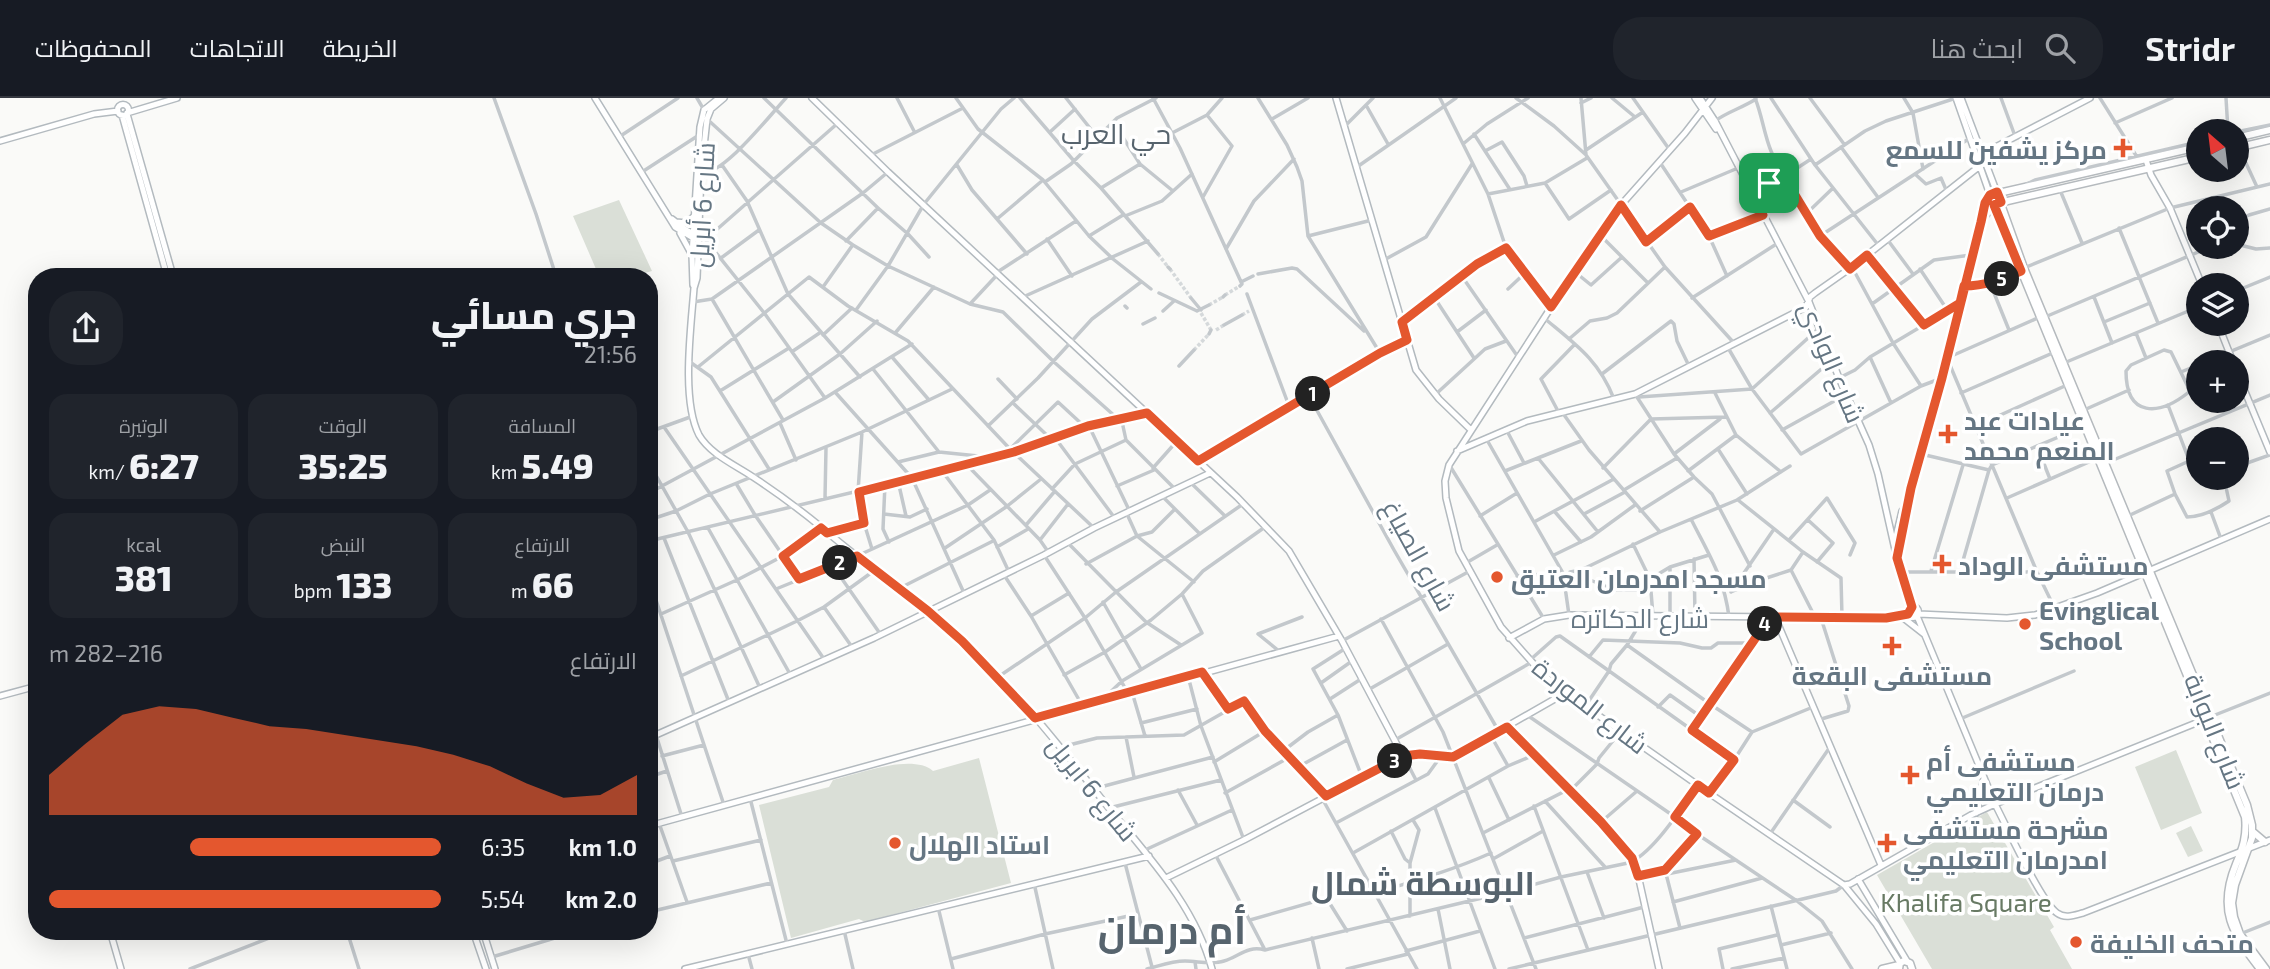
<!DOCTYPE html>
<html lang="ar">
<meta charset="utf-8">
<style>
:root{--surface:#171b24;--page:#20242c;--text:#f1f3f6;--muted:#9ea1a6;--line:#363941;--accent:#e4572e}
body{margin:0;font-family:"Exo 2",Cairo,sans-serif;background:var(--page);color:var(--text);direction:rtl;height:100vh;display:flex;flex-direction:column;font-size:26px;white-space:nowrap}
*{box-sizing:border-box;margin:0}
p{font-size:23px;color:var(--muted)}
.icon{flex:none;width:38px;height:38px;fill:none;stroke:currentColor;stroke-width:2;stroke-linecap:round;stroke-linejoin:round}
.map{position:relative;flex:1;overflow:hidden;direction:ltr}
.panel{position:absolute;left:28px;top:170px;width:630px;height:672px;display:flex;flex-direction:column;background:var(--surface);border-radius:28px;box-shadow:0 7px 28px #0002;direction:rtl}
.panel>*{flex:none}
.needle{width:46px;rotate:332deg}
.tools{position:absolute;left:2186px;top:21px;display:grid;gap:14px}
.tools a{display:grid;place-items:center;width:63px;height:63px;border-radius:50%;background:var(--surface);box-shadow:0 7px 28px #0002;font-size:35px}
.pin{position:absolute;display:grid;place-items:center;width:60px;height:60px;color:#fff;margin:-30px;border-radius:14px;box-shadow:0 4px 10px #0006}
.km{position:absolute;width:35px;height:35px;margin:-18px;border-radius:50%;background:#222;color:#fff;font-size:19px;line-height:35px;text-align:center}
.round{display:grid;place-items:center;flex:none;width:74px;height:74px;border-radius:28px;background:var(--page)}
.summary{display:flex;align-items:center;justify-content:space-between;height:119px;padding:0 21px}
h1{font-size:38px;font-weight:800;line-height:52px}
.figures{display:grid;grid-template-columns:repeat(3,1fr);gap:10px;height:119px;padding:7px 21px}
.figures div{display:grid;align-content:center;border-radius:18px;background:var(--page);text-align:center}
.figures b{font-size:35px;font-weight:800}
.figures small{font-size:19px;font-weight:400}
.figures p{font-size:19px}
.chart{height:196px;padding:14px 21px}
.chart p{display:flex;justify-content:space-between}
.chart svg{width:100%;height:126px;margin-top:7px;fill:var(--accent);opacity:.7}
ul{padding:0 21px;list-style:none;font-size:23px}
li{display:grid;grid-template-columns:112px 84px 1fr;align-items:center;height:52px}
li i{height:18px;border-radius:9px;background:var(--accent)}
header{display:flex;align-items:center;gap:42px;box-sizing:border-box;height:98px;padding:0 35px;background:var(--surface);border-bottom:2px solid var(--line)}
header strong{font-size:33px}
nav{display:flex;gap:38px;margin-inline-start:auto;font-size:24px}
.search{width:490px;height:63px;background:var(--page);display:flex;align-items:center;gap:18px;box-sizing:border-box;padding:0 24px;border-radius:28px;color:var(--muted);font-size:26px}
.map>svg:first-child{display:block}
.green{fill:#dadfd7}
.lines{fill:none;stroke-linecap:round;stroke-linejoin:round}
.street-tunnel{stroke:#d5d9db;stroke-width:3.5;stroke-dasharray:3.5 2;stroke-linecap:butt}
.secondary-casing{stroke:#b3babf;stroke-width:8}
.primary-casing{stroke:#b5babe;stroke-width:9}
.street{stroke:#c3c8cc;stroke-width:3.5}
.secondary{stroke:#fff;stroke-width:5}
.primary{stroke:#fff;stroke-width:6}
.route-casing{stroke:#fff;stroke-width:14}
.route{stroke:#e4572e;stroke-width:9}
.poi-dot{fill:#e4572e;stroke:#fff;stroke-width:2.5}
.labels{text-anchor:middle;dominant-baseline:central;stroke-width:7;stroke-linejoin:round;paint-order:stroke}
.poi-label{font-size:26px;font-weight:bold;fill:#657683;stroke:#fff;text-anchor:start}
.street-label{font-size:26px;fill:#657683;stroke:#fff}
.park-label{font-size:26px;fill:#687a64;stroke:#fff}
.neighbourhood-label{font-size:28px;fill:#57646e;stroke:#fff}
.district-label{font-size:33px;font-weight:bold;fill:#57646e;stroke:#fff}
.town-label{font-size:40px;font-weight:bold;fill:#57646e;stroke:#fff}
</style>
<header>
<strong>Stridr</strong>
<div class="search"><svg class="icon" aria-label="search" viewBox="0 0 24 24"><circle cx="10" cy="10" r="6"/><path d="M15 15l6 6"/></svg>ابحث هنا</div>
<nav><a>الخريطة</a><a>الاتجاهات</a><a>المحفوظات</a></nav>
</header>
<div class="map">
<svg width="2270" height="871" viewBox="0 0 2270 871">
<rect width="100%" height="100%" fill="#fafaf8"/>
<!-- green -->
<path class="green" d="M619,102L652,173L634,178H599L573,118Z
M2176,652L2202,715L2161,732L2135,669Z
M979,660L1011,785L865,824L859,821L791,840L759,707L829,689L833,682C859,676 912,655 933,673Z
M1987,714L2054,829L2050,832L2072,871H1932L1877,777Z
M2191,728L2203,753L2188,759L2176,735Z"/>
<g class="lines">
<!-- street-tunnel -->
<path class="street-tunnel" d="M1158,156L1168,169
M1170,171L1191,200
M1225,197L1240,188
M1209,207L1223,199
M1201,215L1211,232
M1242,217L1249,213
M1216,232L1224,227
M1194,252L1209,236"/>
<!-- secondary casing -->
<g class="secondary-casing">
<path id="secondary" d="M595,0L675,129L695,141
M724,0L711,11L707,21L701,76L697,180L694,190C691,230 681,302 699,337C710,356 735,367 753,379C776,394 799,411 821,429C870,471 925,507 972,552C1026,603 1071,663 1117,720C1155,766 1196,812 1212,871
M812,0L888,74L1237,399L1289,453L1342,543L1403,658
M1336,0L1416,272L1439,301L1471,332
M1695,0L1716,31
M1700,0L1715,23L1809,204L1839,280L1869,347L1878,376L1898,465L1912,509
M1712,0L1685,35L1621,107L1548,214L1449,367L1445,383L1446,400L1459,453L1501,529L1540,573L1555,587L1709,695L1844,787L1876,826L1900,865
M1961,0L1997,95
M117.5 12a5.5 5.5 0 1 1 11 0a5.5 5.5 0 1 1-11 0Z
M127,15L177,0
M127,16L173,178
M122,17L167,178
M0,43L94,16L118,13
M1982,56L2090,0
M2146,62L2151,77L2170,110L2202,187
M672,121L686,132L696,137
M1983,121L1994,107
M676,124L687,125L694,118
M680,135L692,157
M693,187L692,157L700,29L704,12L719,0
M2218,226L2233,264
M2236,272L2270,354
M1457,353L1527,323L1635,296L1806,209L1810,199L1815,195L1852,169L1981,67
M1198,363L1380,255L1407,242
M1895,443L1902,413L1908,407
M1898,458L1911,390L1942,280L1982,114L1990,97L1956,0
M1907.5 514a5.5 5.5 0 1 1 11 0a5.5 5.5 0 1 1-11 0Z
M1919,516L2007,520L2035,517L2097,495L2270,421
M1901,518L1924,536
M1775,519L1881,767
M1509,540L1544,521L1569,517L1886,520L1908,516
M0,598L37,588
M2206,621L1995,706C2006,727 2041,804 2057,815C2065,821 2075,817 2083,815L2270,742
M1507,629L1570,691L1632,760L1636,768L1659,871
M649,640L874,540L1044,457L1094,430L1210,375
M1976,715L1984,680
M649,728L1339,538
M1166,780L1244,742L1403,658C1421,653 1438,662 1455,658L1567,594
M1858,781L1907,863
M1844,787L1850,786L1971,717L1995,706L1917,518
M110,833L121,871
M473,833L486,871
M483,833L495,871
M685,871L1149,758"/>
</g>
<!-- primary casing -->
<g class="primary-casing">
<path id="primary" d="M2236,40L2270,32
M2198,49L1990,97L2245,719C2247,737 2243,750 2236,766C2217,812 2232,835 2260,871
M2236,50L2270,42
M1997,95L2024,170L2247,707L2252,727V740L2235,787L2232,805L2234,819L2240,836L2266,871
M1999,105L2198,59
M2252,733L2265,744
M1882,871L1899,867
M1899,871L1900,865L1904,863L1910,865L1912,871"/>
</g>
<!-- street -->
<path class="street" d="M494,0L536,116L556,178
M697,0L704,12
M764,0L878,110L908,136L929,159
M897,0L914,33
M956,0L978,31L1043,82L1089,138L1113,161L1151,191
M1020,0L1074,63L1101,90L1158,156
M1066,0L1097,39
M1153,0L1180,50L1242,186L1240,188
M1258,0L1287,47L1297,69L1302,83L1308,138L1380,255
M1440,0L1488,96L1506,150L1551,209
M1516,0L1554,28L1585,56
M1581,0L1586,57L1665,169L1734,245
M1612,0L1635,19
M1633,0L1669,51
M1755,0C1762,17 1764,36 1771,53C1789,97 1818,135 1849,171
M1771,0L1815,67L1879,148
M1810,0L1844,46
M1904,0L1913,15L1923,71
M2001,0L2015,38
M2100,0L2137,59
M2226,0L2228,33
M1581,5L1591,0
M1366,7L1388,46
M707,21L821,125L853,147L888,168L970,206L1003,214L1054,264L1117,320
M1272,21L1308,0
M1715,23C1727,14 1742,10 1756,1
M1113,24L1140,66L1173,93
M2115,25L2172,0
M1344,29L1373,0
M1050,34L1075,11
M2236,34L2270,27
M1172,35L1207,17L1222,0
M1474,36L1509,90
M619,39L678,0
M1463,46L1487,26L1528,0
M1841,49L1877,98
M2239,50L2257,89
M1586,52L1643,14
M1485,53L1502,44L1524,78L1527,88
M871,57L963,10
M1659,63L1709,138L1727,178
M722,67L747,103L788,196L860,279
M957,67L972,92L1027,156
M1815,67L1865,33L1886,23L1956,0
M1357,69L1456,0
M642,74L699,37
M700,76C725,76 768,19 786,0
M1915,76L1926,86L1941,80L1947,94
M1045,84L1071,66L1117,20L1156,0
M1545,85L1569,121L1611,92
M2027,86L2035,82L2198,44
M1750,89L1779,82L1811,61
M1101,90L1140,66
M2060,92L2082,145
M1681,94L1738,70
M1488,96L1545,85L1587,60
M1203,99L1232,48L1207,17
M1806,116L1833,90
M1125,118L1162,103L1192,76
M997,121L1043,82
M2236,123L2249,117L2270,111
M2119,130L2158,225
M1600,137L1648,185
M700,138L705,141L765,216L825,300
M1089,138L1123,117
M1308,138L1372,122
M1709,138L1762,117
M1820,138L1970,40
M706,141L838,25
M1047,141L1072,178
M1887,141L1913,176
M846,143L878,110
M1646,144L1691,109
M2236,146L2256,151L2270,150
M1226,151L1254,103L1294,61
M1867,157L1924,227
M721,160L759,132
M1384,162L1426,139L1472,66
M1168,169L1170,171
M1852,169L1893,245L1921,288
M2024,170L2170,110L2270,86
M1920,171L1948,213
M1575,174L1591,187L1622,159
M996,175L1076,123
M1258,176L1292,170L1297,171L1364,233
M1461,177L1518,259
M1241,184L1253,178
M1990,185L2009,232
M1964,188C1985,189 2002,181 2021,173
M823,189L852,148
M1508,191L1525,175
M2236,193L2270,179
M1159,195L1197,213L1209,207
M1247,196L1289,308
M1023,199L1148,143
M1223,199L1225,197
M1434,199L1474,260
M2094,199L2112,245
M1191,200L1201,212
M1692,200L1778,145
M712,201L783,322
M693,204L712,201L863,95L888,74
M970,206L997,177
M1872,206L1934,162L1971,157
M1125,208L1127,210
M856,212L888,168L924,106L1001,11L1014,0
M1163,213L1174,203
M2040,219L1947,260L2037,474L2055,511
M2045,219L2210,149
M1544,220C1575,246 1599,262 1614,301
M1402,224L1477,166L1506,150
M2104,224L2150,205
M1143,226L1155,220
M1224,227L1242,217
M896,234L934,189
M1457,234L1486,212
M2136,235L2146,260
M1209,236L1211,232
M823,237L852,210
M1569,241L1590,223L1607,220L1617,215L1665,169
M1727,248L1752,291L1801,356L1921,288L1942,280
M2164,252L2171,254L2188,289L2189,294C2159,318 2126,320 2126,273L2131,267Z
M793,253L821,234
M892,259L929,302
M1870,259L1891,305
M690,264L711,279L769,371
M2205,264L2270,237
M2064,265L2198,209
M1179,268L1194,252
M698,269L809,179L848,208L908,243L1010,351L1094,430
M873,271L939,354
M2181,274L2198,267
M1602,276L1671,223L1674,226L1677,243L1689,268
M1839,280L1855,272L1870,259L1959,206
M998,281L1017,301
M720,293L789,250
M835,294L912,380L964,495
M1715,295L1736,337L1781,374
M1961,295L2055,254
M1436,296L1485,251L1506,243
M1635,296L1674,356L1694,379L1712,396L1750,468
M1309,298L1394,452L1498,632
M1639,299L1752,291L1819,230
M773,304L840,256L877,223
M1013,305L1052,342
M2168,307L2189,362
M2084,312L2129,292
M1562,314L1589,352L1660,434
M1559,315L1541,281L1575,246
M1770,315L1832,262
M1121,319L1126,342L1175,391
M780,325L796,362
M988,328L1038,280L1092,221L1141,184
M1089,328L1130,414
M1976,328L2067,287
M664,329L824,561
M1782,332L1847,296
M1507,333L1524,365
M649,334L693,318
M862,334L858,394L864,425L872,451
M1056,341L1114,419
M1487,342L1563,475L1569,517
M2037,348L2050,381
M1011,350L1058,304L1085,329
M1718,351L1747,396
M1674,356L1720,321
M1921,356L1989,372L1992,367L2085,328
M2198,359L2167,373L2175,396L2187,419C2201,419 2217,411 2229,403L2224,380
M1538,360L1598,434
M898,364L939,354L988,359
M649,365L688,434L760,590
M2106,365L2270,297
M967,367L1040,442L1049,455
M1450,368L1544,521
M2236,369L2270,357
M1153,370L1177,343
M1603,370L1651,321L1726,319
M942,373L994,442L1009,474
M1505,373L1581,343
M1688,373L1736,337
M898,383L906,418
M1191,385L1224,417
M885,386L883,431L889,444
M737,387L755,417L799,481
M1117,388L1154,372
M1052,391L1075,366L1126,342
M1624,392L1677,360
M649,395L825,300L912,246
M1163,399L1199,435
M825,400L826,350
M2007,400L2098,360
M1738,402L1803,454L1841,480L1842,519
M1640,413L1694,379
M1555,414L1581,444
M2211,414L2221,441
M884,416L910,419L927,411
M1127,416L1137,438L1194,484
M1584,416L1625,394
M1480,418L1517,395
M2128,418L2175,396
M1691,421C1709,457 1724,479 1729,519
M649,422L676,413L710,396L862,334L952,291
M1808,422L1833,445L1817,464
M1534,424L1612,382
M1026,427L1055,393
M708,430L790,576
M829,435L864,425
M664,440L729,604
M1040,442L1068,406
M1789,442L1827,400L1855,445L1850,457
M649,443L967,367L1056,341L1089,328L1147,315
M1067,444L1146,524L1181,547
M1633,446L1650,481
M997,449L1028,431
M945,450L1006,409L1041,381
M1803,454L1791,472L1815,519
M1044,457L1085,520L1128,595
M1554,457L1591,439L1635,407
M1694,461L1695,518
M1466,465L1497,447
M1086,466L1137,438L1152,434L1175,411
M833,468L881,537
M1670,469V519
M1931,473L1963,367
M1960,473L1989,372
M1570,474L1581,472L1660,434L1737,402L1790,368
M1570,474L1615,492H1652
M1901,474H2037
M1004,477L1031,518L1082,607
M1517,478L1562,475
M649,481L724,707
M776,491L857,458L968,407L990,392
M898,491L993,443
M1731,494L1774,431
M1731,494L1754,484L1791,472
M1103,504L1141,571
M824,509L852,549
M661,516L739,481L783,458L821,430
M1031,518L1069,495
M1653,518L1650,481L1670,469L1709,457
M1770,519L1710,606L1752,634L1813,609
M1381,521L1443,634L1536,871
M1342,543L1468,474
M1627,547L1710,606L1692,632
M1346,550L1313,571L1338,617L1362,679
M1279,553L1258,536L1302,519
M1589,559L1603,542L1680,545L1702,550H1711L1718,545H1753
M1530,562L1556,539L1560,538L1734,662
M1203,576L1228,611
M1064,577L1105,554L1151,522L1182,496L1203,473L1265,429
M681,578L797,523L824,509L875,472
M1188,578L1201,628L1244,742
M998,579L1085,520L1116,494L1243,406
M1321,585L1352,563
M1368,592L1448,546
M1132,594L1145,638
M1330,601L1361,581
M1102,602L1122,583L1202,535L1182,496
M1586,607L1609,573L1611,566L1627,547L1644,519
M1658,609L1670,597L1701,619
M1527,617L1675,719L1697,736L1797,803L1822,823L1852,871
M2210,619L2270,595
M1960,621L2074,573
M1818,622L1848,613L1849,608L1821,520
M1141,625L1197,611
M656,637L682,719
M1491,638L1508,668
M1126,639L1134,679
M1395,642L1532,564
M1064,652L1069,647L1097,640L1184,637L1244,603C1269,637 1296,667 1326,697
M1283,653L1308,634L1338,617
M662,658L704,647
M1404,659L1416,682
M1214,664L1265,633
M1298,669L1347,642
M649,679L667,673
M1489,680L1509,722
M1093,691L1213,659
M1178,692L1197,727
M1225,695L1288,660
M1709,695L1734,662L1752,634
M750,700L787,846
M1323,702L1417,871
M1793,702L1830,729
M1545,703L1605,769
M1534,708L1588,852
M1109,710L1221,682
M1435,710L1495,871
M1601,724L1637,693
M659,725L687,804
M1336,725L1428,676L1441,658
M1391,733L1405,761L1410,765
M1483,735L1575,688L1597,666L1599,660L1621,633
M1770,736L1830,649
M1145,752L1232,712
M1353,755L1508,668L1534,657
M1215,756L1265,852
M1493,761L1543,733
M673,763L761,742
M1125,765L1152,869
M649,766L670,758
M1587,774L1604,820
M1667,776L1736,762
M1638,778L1665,772
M1034,785L1053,871
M1375,795C1415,783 1453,772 1491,755
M1327,801L1347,833
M1673,804L1762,780
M1771,808L1787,871
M938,809L953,871
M1438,811L1450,871
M649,814L771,785
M1410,818V765L1419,732L1413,722
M1250,822L1369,788
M1680,830L1665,772L1696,737
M844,832L853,871
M347,833L359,871
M2240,836L2270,824
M1312,840L1319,871
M1524,840L1644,809
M1781,847L1831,835
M1406,853L1480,833
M748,856L752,871
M492,859L578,833
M951,861L1045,836L1138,816
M1195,864L1196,871
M190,871L287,833
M1147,871C1159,868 1172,863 1185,863C1198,863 1211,867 1224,863C1239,859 1247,847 1265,852L1507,794L1561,779L1628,765C1652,757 1682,709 1698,687
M1347,871L1408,856
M1509,871L1836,793L1844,787
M1723,871L1719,851L1777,837
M1732,871L1784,860"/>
<!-- secondary -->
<use href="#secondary" class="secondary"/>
<!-- primary -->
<use href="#primary" class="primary"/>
</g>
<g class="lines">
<!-- route casing -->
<g class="route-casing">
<path id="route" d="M1769,85L1748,89L1763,117L1709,138L1690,109L1646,144L1621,107L1551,209L1506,150L1477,166L1402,224L1407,242L1380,255L1198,363L1147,315L1088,328L1014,354L859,394L864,425L827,435L821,430L783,458L799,481L857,458L928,513L962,543L1035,620L1202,574L1228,611L1244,603L1265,633L1326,698L1403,658L1420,656L1453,659L1507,629L1601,724L1632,760L1638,778L1665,772L1697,736L1675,719L1698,687L1709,695L1734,662L1692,632L1770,519L1886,520L1908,516L1912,509L1897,460L1911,390L1942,280L1981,124L1985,105L1990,97L1997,94L2001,104L1994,107L2021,173C2002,181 1985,188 1964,188L1960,205L1924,227L1867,157L1850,171L1820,138L1784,79L1769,85"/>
</g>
<!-- route -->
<use href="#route" class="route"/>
</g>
<!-- markers -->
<g class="poi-dot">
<path d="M2119.5 39.5h7v7h7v7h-7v7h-7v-7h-7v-7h7z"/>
<path d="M1944.5 325.5h7v7h7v7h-7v7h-7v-7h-7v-7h7z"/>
<path d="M1938.5 455.5h7v7h7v7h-7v7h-7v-7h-7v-7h7z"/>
<circle cx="1497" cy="479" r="7"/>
<circle cx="2025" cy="526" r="7"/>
<path d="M1888.5 537.5h7v7h7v7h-7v7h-7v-7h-7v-7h7z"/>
<path d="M1906.5 666.5h7v7h7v7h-7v7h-7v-7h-7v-7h7z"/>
<circle cx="895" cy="745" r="7"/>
<path d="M1883.5 734.5h7v7h7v7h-7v7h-7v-7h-7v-7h7z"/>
<circle cx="2076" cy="844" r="7"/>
</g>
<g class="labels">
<!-- poi labels -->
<g class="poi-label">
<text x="2107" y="50" text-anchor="end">مركز يشفين للسمع</text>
<text x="1964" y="321">عيادات عبد<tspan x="1964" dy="30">المنعم محمد</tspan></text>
<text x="1958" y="466">مستشفى الوداد</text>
<text x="1511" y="479">مسجد امدرمان العتيق</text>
<text x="2039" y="511">Evinglical<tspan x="2039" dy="30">School</tspan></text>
<text x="1892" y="576" text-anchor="middle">مستشفى البقعة</text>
<text x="1926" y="662">مستشفى أم<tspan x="1926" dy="30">درمان التعليمي</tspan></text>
<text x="1903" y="730">مشرحة مستشفى<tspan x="1903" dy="30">امدرمان التعليمي</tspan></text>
<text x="909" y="745">استاد الهلال</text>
<text x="2090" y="844">متحف الخليفة</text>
</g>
<!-- street labels -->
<g class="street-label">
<text transform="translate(701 107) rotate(-87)">شارع 6 أبريل</text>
<text transform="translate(1833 264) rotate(67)">شارع الوادي</text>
<text transform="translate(1420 457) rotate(61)">شارع الصياغ</text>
<text x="1640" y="519">شارع الدكاتره</text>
<text transform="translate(1591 607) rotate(38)">شارع الموردة</text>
<text transform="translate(2216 633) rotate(68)">شارع البوابة</text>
<text transform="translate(1093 690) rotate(51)">شارع 6 ابريل</text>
</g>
<!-- park labels -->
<g class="park-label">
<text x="1966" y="803">Khalifa Square</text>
</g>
<!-- neighbourhood labels -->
<g class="neighbourhood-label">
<text x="1116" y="35">حي العرب</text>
</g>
<!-- district labels -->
<g class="district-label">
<text x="1423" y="784">البوسطة شمال</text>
</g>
<!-- town labels -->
<g class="town-label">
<text x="1172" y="830">أم درمان</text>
</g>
</g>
</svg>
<div class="tools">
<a><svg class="needle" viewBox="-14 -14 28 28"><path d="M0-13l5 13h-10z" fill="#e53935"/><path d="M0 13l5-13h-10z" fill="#9ea1a6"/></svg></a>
<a><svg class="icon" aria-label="locate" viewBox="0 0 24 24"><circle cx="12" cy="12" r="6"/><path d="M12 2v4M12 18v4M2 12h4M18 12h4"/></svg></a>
<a><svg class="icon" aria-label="layers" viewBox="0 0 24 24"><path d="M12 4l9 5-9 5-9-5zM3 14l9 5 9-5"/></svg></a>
<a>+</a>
<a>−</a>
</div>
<div class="pin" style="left:1769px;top:85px;background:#1e9e55"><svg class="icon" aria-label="arrive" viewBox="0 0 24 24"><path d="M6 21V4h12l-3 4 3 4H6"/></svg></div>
<b class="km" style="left:1313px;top:296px">1</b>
<b class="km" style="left:840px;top:465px">2</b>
<b class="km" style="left:1395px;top:663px">3</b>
<b class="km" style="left:1765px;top:526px">4</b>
<b class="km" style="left:2002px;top:181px">5</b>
<section class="panel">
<div class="summary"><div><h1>جري مسائي</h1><p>21:56</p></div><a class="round"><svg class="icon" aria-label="share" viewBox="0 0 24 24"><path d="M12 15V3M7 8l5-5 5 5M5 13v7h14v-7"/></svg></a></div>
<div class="figures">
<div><p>المسافة</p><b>5.49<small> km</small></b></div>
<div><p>الوقت</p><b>35:25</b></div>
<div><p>الوتيرة</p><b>6:27<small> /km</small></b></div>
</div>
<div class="figures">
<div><p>الارتفاع</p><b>66<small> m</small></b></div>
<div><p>النبض</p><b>133<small> bpm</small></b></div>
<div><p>kcal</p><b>381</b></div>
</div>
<div class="chart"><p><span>الارتفاع</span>216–282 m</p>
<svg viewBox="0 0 160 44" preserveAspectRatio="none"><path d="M0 44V30L10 19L20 9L30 6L40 7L50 10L60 13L70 14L80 16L90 18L100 20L110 23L120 27L130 33L140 38L150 37L160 30V44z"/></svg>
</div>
<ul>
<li><b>1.0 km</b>6:35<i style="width:64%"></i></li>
<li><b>2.0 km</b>5:54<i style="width:100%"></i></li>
</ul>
</section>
</div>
